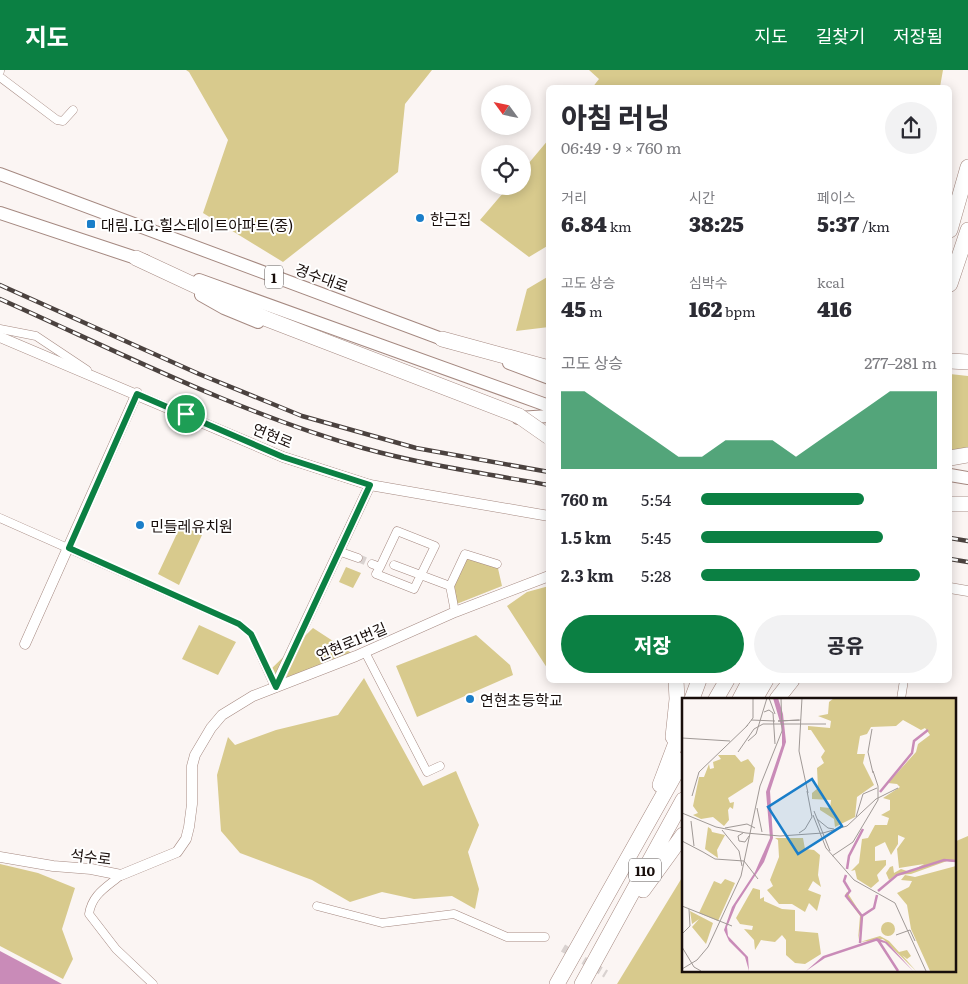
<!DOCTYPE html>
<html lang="ko">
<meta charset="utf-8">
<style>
:root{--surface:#fff;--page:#f2f2f3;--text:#2b2b33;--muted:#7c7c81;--accent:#0b8043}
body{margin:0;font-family:Literata,"Noto Sans KR",serif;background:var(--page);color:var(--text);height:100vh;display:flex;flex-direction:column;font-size:19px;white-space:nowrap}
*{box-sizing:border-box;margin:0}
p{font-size:16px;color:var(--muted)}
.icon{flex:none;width:28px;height:28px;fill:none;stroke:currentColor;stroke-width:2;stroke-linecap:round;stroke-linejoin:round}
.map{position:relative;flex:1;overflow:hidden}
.details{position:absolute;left:546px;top:15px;width:406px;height:598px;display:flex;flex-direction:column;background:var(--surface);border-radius:8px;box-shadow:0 2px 12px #0003}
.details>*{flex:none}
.needle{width:32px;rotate:303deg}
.buttons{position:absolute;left:481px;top:15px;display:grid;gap:10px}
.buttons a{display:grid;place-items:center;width:50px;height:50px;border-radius:50%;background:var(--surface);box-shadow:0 2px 12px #0003;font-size:25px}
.pin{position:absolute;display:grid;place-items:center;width:42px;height:42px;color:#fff;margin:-21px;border:2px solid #fff;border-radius:50%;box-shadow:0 1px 5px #0007}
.round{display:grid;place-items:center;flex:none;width:52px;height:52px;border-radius:26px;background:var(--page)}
.head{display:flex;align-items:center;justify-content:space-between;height:85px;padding:0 15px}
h1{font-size:28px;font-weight:800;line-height:38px}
.stats{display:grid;grid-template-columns:repeat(3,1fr);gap:8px;height:85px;padding:5px 15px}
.stats div{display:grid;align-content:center}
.stats b{font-size:21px;font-weight:800}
.stats small{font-size:14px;font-weight:400}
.stats p{font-size:14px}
.chart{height:140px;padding:10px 15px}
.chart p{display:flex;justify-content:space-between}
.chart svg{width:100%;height:90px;margin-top:5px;fill:var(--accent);opacity:.7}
.cta{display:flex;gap:10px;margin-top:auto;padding:10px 15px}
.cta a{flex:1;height:58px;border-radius:30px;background:var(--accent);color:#fff;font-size:20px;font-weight:800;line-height:58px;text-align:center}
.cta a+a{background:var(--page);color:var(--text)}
ul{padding:0 15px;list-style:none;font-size:16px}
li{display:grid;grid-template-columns:80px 60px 1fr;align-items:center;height:38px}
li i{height:12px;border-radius:6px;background:var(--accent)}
header{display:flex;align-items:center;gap:30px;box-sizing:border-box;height:70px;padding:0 25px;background:var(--accent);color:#fff}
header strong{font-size:24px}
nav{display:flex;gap:28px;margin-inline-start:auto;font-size:18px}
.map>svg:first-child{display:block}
.green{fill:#d8ca8d}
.water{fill:#c98bb8}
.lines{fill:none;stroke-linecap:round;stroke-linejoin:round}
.minor-tunnel{stroke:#d9d2d0;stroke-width:8;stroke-dasharray:8 4;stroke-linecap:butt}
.minor-casing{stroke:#a58981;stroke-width:9}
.tertiary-casing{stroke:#a58981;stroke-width:11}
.primary-casing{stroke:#a58981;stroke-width:14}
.motorway-casing{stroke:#a58981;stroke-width:16}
.minor{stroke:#fff;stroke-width:8}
.tertiary{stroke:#fff;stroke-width:10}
.primary{stroke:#fff;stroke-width:12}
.motorway{stroke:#fff;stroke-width:15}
.rail-casing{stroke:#4b423f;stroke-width:4.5}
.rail{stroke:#fff;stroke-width:2.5;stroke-dasharray:8;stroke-linecap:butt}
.motorway-bridge-casing{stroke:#a58981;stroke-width:16;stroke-linecap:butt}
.motorway-bridge{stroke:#fff;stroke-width:15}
.route-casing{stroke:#fff;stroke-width:10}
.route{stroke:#0b8043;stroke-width:6}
.poi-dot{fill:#1a7ec9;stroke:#fff;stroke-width:2}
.labels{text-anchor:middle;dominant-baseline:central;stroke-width:4;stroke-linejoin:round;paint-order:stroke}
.shield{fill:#fff;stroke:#5d5654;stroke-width:1}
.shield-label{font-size:14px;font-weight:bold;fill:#180e0b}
.poi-label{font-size:15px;fill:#180e0b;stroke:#fff;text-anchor:start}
.street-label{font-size:15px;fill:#180e0b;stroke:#fff}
.inset-river{fill:none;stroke:#c98bb8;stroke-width:2.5}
.inset-road{fill:none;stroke:#a09996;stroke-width:1}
.view{fill:#1a7ec9;fill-opacity:0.15;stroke:#1a7ec9;stroke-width:2.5}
.inset-edge{fill:none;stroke:#180e0b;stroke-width:2.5}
</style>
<header>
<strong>지도</strong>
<nav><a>지도</a><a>길찾기</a><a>저장됨</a></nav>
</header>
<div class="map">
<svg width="968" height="914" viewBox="0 0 968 914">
<rect width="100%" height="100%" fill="#fbf5f3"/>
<!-- green -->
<path class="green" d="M186,0H432L405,34L398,102L283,192L203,143L228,70L189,2Z
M589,0H943L940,17L592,18L599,9Z
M549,69V175L529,187L480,150L509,116H522L523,100Z
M549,206V257L516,261L527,219Z
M950,304L968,306V377L961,380H950Z
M181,455L202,465L179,515L158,504Z
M465,484L497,494L502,516L454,535L450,516Z
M346,497L361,503L353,518L339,512Z
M549,516V601L507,536L527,522Z
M199,555L236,572L218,605L182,589Z
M313,558L356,586L275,617L268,602Z
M476,565L510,595L513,605L417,647L396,596Z
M364,608L423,716L456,701L479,755L468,782L479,819L475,839L452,826L414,829L382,822L350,832L312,810L240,783L221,761L217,705L228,667L235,675L276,660L338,645Z
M968,766V914H617L683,806V900H954V772Z
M0,794L38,803L75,818L62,859L73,889L63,909L0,876Z"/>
<!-- water -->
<path class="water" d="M0,881L62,914H0Z"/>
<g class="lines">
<!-- minor-tunnel -->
<path class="minor-tunnel" d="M358,488L372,494
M563,878L606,904"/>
<!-- minor casing -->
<g class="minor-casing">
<path id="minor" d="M0,1V0
M0,7L57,50L63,51L73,40
M0,259L36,266L87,300
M0,448L239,554L251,564L275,617
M338,481L358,488
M372,494L380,497L376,504L414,519L435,476L397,461L380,497
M394,495L450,516L455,542
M450,516L465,484L497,494
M365,582L427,702L440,696
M901,629L904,610
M121,805C107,817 92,824 89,844L116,879L153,914
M317,836L382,853L454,844L507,867H545"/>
</g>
<!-- tertiary casing -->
<g class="tertiary-casing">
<path id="tertiary" d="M0,267L283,387L370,415L549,446
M950,518L968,521
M25,574L137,323
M275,617L370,415
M0,787L53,796L91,799L121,805L177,782L186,769L189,757L192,734V696L195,685L211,658L222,645L253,626L356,586L455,542L549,506"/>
</g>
<!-- primary casing -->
<g class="primary-casing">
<path id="primary" d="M0,104L450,272
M0,143L145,191
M199,210L549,336
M201,225L224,238L258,252
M509,293L549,308
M518,348L549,346
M950,405L968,408"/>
</g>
<!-- motorway casing -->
<g class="motorway-casing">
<path id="motorway" d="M950,160L968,97
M136,188L267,249L519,346
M950,214L968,160
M442,269L549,298
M950,291L968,292
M950,388L968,385
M950,434H968
M692,629L699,610
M716,629L727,610
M740,629L750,610
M755,629L766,610
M777,629L792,610
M673,667L677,629L676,610
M660,715L683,654
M643,820L683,765
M557,914L683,690
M582,914L683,730"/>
</g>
<!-- minor -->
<use href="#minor" class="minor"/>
<!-- tertiary -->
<use href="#tertiary" class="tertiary"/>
<!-- primary -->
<use href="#primary" class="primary"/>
<!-- motorway -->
<use href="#motorway" class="motorway"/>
<!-- rail casing -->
<g class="rail-casing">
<path id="rail" d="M0,215L199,304L302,346L416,378L549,402
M0,229C119,282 238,343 363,378C424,395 487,404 549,415
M950,468L968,471
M950,489L968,492"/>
</g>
<!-- rail -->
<use href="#rail" class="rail"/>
<!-- motorway-bridge casing -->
<g class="motorway-bridge-casing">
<path id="motorway-bridge" d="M519,346L549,367"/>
</g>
<!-- motorway-bridge -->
<use href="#motorway-bridge" class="motorway-bridge"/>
</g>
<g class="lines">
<!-- route casing -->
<g class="route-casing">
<path id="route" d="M137,324L283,387L370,415L276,617L251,564L239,554L69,478Z"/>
</g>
<!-- route -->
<use href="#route" class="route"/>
</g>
<!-- markers -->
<g class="poi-dot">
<circle cx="420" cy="148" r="5"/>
<rect x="86" y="149" width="10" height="10" rx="2.5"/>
<circle cx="140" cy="455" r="5"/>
<circle cx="470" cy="629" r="5"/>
</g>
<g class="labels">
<!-- shield labels -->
<g class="shield">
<rect x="265" y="195.5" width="18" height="23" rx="4"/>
<rect x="629" y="788.5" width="32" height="23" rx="4"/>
</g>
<g class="shield-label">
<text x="274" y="207">1</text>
<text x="645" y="800">110</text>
</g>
<!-- poi labels -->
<g class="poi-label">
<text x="430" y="148">한근집</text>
<text x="101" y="154">대림.LG.힐스테이트아파트(중)</text>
<text x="150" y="455">민들레유치원</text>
<text x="480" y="629">연현초등학교</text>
</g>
<!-- street labels -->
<g class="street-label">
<text transform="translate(322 207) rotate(20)">경수대로</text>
<text transform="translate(273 365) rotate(22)">연현로</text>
<text transform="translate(351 571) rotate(-23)">연현로1번길</text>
<text transform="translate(91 786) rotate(7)">석수로</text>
</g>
</g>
<!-- overview -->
<g transform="translate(682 628)">
<rect width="274" height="274" fill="#fbf5f3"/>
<path d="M152,0H274V164L265,163L229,176L214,177L207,182L204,175L208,169L211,168L212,175L219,171L228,174L242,166L217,170L215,151L223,140L216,137V146L209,157L203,144L193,149V163L204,162V167L195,177L197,183L189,190L175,181L173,172L169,173L177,165L180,141L186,140L193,127H205L207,120L199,117L208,112V102L201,100L218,89L215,86L206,85L234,54L236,46L248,37L243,30L239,32L221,22L214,28L189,29L185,36L178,38L175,56H183L181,65L192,87L175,99L173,119L153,129L152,121L138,112V109L148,110L149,102L130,101V95L136,90L135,70L142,65L139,59L143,53L129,32H126V28L148,30L149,23L136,18L146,16L147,4ZM36,57H53L59,64L66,61L73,70L71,84L46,100L48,105L52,104L51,111L48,109L46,112L47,122L42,128L31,119L19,121L11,117L16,115L11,108L17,79H22L27,66L28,71L32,70L31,64L39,61ZM26,129L29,131L30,134L43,137L35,152L36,160L23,151ZM93,140H121L123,151L132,152L138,157L136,177L139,189L131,183L126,192L139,197L135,213L127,205L123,214L110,206H97L85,192L91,188L88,182L97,159L96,142ZM274,168V273H248L229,231L225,207L215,195L227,189L230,183L219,182L223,177L233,179ZM43,181L53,185L36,223L17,215L32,183L39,186ZM71,190L78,192V201L82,199V203L100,211L113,212V233L136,235L139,256L123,266L113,265L104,257V242L100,237L93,244L79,242L73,252L72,242L62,231L70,232L71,228L58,226L54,220ZM165,194L181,219L176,242L178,218L163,197ZM8,213L31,225L24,246L10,229L17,221L10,226ZM199 231a7 7 0 1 1 14 0a7 7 0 1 1-14 0ZM198,238L207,243L217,254L225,252L229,258L225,261L220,257L234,273L201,241L178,244Z" fill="#d8ca8d"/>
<path d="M91,0H96L101,16L104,44L88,93L91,140L82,164L54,207L45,229L46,238L66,259L67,273L63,259L47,243L42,232L50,209L73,174L88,140L84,94L100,47V31ZM195,240L205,244L231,273L203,245L194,243L143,260L124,273L141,258Z" fill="#c98bb8"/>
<path class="inset-river" d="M198,94L230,55L232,43L246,32M165,171L167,158L181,131M164,177L162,183L168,193L164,198L180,218M196,193L215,177L262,162L274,163M196,242L216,273M178,245L180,218L192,210L195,197"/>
<path class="inset-road" d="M87,0L93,16M120,0L117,53L126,95M82,14L87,12L91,15L93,46M69,22L93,23M117,22L96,23L119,22M64,29L71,20V0M190,31L186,54L191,75M0,40L48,43M66,43L74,36L85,0M56,54L72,31L81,26H144M10,98L17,74L66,27M75,110L80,134M132,113L148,153M0,115L34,129L64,135L98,138L141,135L165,128L194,101L216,90M131,117L144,150L172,182L213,205L244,273M174,119L181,96L195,90M135,121L146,130L152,131M9,123L12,148M43,130L65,126L73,130M40,132L57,153L60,168M61,135L56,138L57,143L63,144L67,138M117,135L123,131L130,119L125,93M0,143L21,154M21,154L33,161L62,163L76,181M150,158L171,144L196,102V88L191,73M0,208L50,228M0,236L8,228L7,211M214,237L228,232L233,243M0,249L12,269L19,273M0,271L15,262L26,249L59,178L78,88L100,33L99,0"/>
<path class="view" d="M130,81L160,128L116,156L86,109Z"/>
<rect width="274" height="274" class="inset-edge"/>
</g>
</svg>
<div class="buttons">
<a><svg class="needle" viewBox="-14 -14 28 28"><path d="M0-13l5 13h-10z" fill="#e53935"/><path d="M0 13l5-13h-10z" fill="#7c7c81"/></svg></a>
<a><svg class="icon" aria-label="locate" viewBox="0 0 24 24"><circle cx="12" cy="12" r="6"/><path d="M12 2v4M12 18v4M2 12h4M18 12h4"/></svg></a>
</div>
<div class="pin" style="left:186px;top:344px;background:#1e9e55"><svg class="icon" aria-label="arrive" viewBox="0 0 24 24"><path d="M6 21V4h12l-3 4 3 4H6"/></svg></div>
<section class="details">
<div class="head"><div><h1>아침 러닝</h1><p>06:49 · 9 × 760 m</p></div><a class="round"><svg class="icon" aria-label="share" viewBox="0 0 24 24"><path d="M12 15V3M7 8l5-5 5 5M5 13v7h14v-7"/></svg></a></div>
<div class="stats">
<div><p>거리</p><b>6.84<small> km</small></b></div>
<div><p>시간</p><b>38:25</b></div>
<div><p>페이스</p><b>5:37<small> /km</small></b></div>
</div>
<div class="stats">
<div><p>고도 상승</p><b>45<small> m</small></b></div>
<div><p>심박수</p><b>162<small> bpm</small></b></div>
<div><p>kcal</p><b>416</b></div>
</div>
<div class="chart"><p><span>고도 상승</span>277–281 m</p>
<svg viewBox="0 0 160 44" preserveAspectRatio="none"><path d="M0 44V6L10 6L20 14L30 22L40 30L50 38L60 38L70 30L80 30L90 30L100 38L110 30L120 22L130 14L140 6L150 6L160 6V44z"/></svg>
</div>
<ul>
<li><b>760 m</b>5:54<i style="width:69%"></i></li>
<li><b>1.5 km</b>5:45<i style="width:77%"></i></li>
<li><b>2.3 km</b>5:28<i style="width:93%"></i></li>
</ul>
<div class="cta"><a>저장</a><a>공유</a></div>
</section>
</div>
